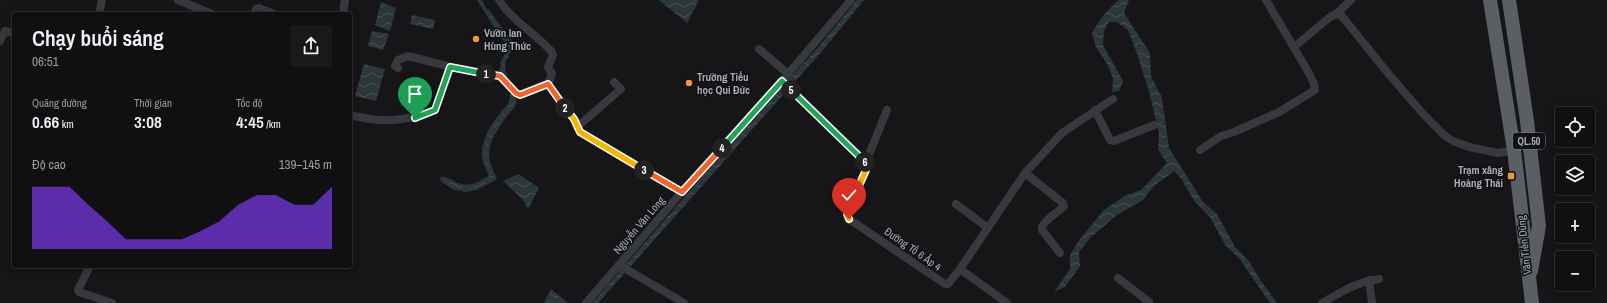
<!DOCTYPE html>
<html lang="vi">
<meta charset="utf-8">
<style>
:root{--surface:#101012;--page:#19191b;--text:#f1f3f6;--muted:#9c9d9f;--line:#303032;--accent:#7c3aed}
body{margin:0;font-family:"Archivo Narrow",sans-serif;background:var(--page);color:var(--text);height:100vh;display:flex;flex-direction:column;font-size:15px;white-space:nowrap}
*{box-sizing:border-box;margin:0}
p{font-size:13px;color:var(--muted)}
.icon{flex:none;width:22px;height:22px;fill:none;stroke:currentColor;stroke-width:2;stroke-linecap:round;stroke-linejoin:round}
.map{position:relative;flex:1;overflow:hidden}
.panel{position:absolute;left:12px;top:12px;width:340px;height:256px;display:flex;flex-direction:column;background:var(--surface);border-radius:4px;box-shadow:0 2px 10px #0003,0 0 0 1px var(--line)}
.panel>*{flex:none}
.fabs{position:absolute;left:1555px;top:107px;display:grid;gap:8px}
.fabs a{display:grid;place-items:center;width:40px;height:40px;border-radius:4px;background:var(--surface);box-shadow:0 2px 10px #0003,0 0 0 1px var(--line);font-size:20px}
.pin{position:absolute;display:grid;place-items:center;width:34px;height:34px;color:#fff;margin:-41px -17px;border-radius:50% 50% 50% 0;rotate:-45deg;box-shadow:0 0 4px #0007}
.pin .icon{rotate:45deg}
.km{position:absolute;width:20px;height:20px;margin:-10px;border-radius:50%;background:#222;color:#fff;font-size:11px;line-height:20px;text-align:center}
.round{display:grid;place-items:center;flex:none;width:42px;height:42px;border-radius:4px;background:var(--page)}
.overview{display:flex;align-items:center;justify-content:space-between;height:68px;padding:0 20px}
h1{font-size:22px;font-weight:600;line-height:30px}
.metrics{display:grid;grid-template-columns:repeat(3,1fr);gap:6px;height:68px;padding:4px 20px}
.metrics div{display:grid;align-content:center}
.metrics b{font-size:17px;font-weight:600}
.metrics small{font-size:11px;font-weight:400}
.metrics p{font-size:11px}
.chart{height:112px;padding:8px 20px}
.chart p{display:flex;justify-content:space-between}
.chart svg{width:100%;height:72px;margin-top:4px;fill:var(--accent);opacity:.7}
.map>svg:first-child{display:block}
.water{fill:url(#water-waves)}
.lines{fill:none;stroke-linecap:round;stroke-linejoin:round}
.stream{stroke:#2c373b;stroke-width:2}
.minor{stroke:#37393d;stroke-width:8}
.trunk{stroke:#5b5e65;stroke-width:14}
.split-1-casing{stroke:#fff;stroke-width:8}
.split-2-casing{stroke:#fff;stroke-width:8}
.split-3-casing{stroke:#fff;stroke-width:8}
.split-4-casing{stroke:#fff;stroke-width:8}
.split-5-casing{stroke:#fff;stroke-width:8}
.split-6-casing{stroke:#fff;stroke-width:8}
.split-7-casing{stroke:#fff;stroke-width:8}
.split-1{stroke:#22a559;stroke-width:5}
.split-2{stroke:#f0652b;stroke-width:5}
.split-3{stroke:#f5b400;stroke-width:5}
.split-4{stroke:#f0652b;stroke-width:5}
.split-5{stroke:#22a559;stroke-width:5}
.split-6{stroke:#22a559;stroke-width:5}
.split-7{stroke:#f5b400;stroke-width:5}
.poi-dot{fill:#ee9938;stroke:#111113;stroke-width:1.5}
.labels{text-anchor:middle;dominant-baseline:central;stroke-width:3;stroke-linejoin:round;paint-order:stroke}
.shield{fill:#111113;stroke:#7b8086;stroke-width:1}
.shield-label{font-size:10px;font-weight:bold;fill:#a8afb7}
.poi-label{font-size:11px;font-weight:bold;fill:#a8afb7;stroke:#111113;text-anchor:start}
.street-label{font-size:11px;fill:#a8afb7;stroke:#111113}
</style>
<div class="map">
<svg width="1607" height="303" viewBox="0 0 1607 303">
<defs>
<pattern id="water-waves" width="16" height="10" patternUnits="userSpaceOnUse"><rect width="16" height="10" fill="#2c373b"/><path d="M0 5q4-4 8 0t8 0" fill="none" stroke="#485155"/></pattern>
</defs>
<rect width="100%" height="100%" fill="#161618"/>
<!-- water -->
<path class="water" d="M478,0H482C487,15 509,32 514,47C511,52 505,61 505,66C505,78 517,91 516,101C516,107 510,111 506,116C490,138 481,153 496,178L494,180C481,186 464,197 450,187C446,184 443,182 441,178C456,177 459,193 478,183C483,180 486,179 489,175C473,149 493,123 510,103V92L499,73L502,59L509,48L508,43L502,38Z
M659,0H699L687,23Z
M857,0H864L823,50L598,303H592L743,130L819,46Z
M1119,0H1129L1124,13L1150,53L1151,76L1162,98L1169,148L1203,202L1217,214L1235,247L1248,260L1261,281L1277,303H1271L1267,299L1239,258L1225,245L1210,217L1195,202L1180,177L1174,171L1154,186L1143,200L1117,215L1090,238L1079,252L1080,266L1065,287L1054,292L1070,269V255L1079,240L1104,210L1124,196L1141,190L1167,163L1158,150L1159,134L1149,91L1135,48L1128,30L1117,22H1109L1104,31L1103,45L1123,81L1119,91L1112,92L1113,78L1107,64L1096,47L1092,33C1099,20 1107,10 1119,0Z
M381,2L396,8L390,31L375,25Z
M412,15L435,20L433,29L410,24Z
M372,31L389,34L383,50L368,46Z
M364,64L385,69L376,101L355,96Z
M518,174L539,188L528,209L523,200L503,181Z
M551,289L567,302V303H544Z"/>
<g class="lines">
<!-- stream -->
<path class="stream" d="M478,0L502,38L508,43L510,48L501,63
M488,10L504,32
M508,37L513,45
M484,163C478,140 496,119 510,103V100
M454,182L445,178H441L442,181L454,189
M458,184C468,188 477,185 486,178
M464,191L476,189L494,180L496,178C481,153 489,139 505,117C509,112 514,108 516,102"/>
<!-- minor -->
<path class="minor" d="M178,0L212,14
M499,0C512,21 535,33 551,51L553,55L548,67L552,74L548,84
M99,14L102,0
M254,14L256,9L259,8L274,14
M343,14L345,0
M1336,14L1351,0
M0,41L5,31L14,33
M1294,47L1330,17L1336,14L1341,15L1387,72L1424,115L1444,135L1453,141L1469,147L1498,153L1514,150
M759,49L788,74
M398,68L395,66L398,60L408,56L451,67L501,76L516,93L520,95L548,84L574,119L580,132L682,192
M782,81L865,161L866,165V170L849,208L847,215L849,219L945,284H948L960,269L1025,173L1062,133L1113,99
M1095,110L1110,140L1114,141L1154,125
M350,115C382,123 404,122 435,110L451,67
M577,127L621,89L614,82
M1200,150L1221,136L1234,132L1279,112L1315,90L1314,84L1310,75L1266,0
M865,161L868,157L887,110
M1025,173L1063,203L1064,206C1057,214 1047,217 1042,227V230L1060,253
M956,204L988,228
M619,265L684,303
M90,266L78,290L79,292L112,303
M960,269L1007,303
M1118,278L1149,302
M1369,280L1372,303
M586,303L693,179L788,74L851,0
M1322,303C1341,292 1357,282 1379,279"/>
<!-- trunk -->
<path class="trunk" d="M1490,0L1514,150L1532,303
M1509,0L1527,121L1539,226L1531,271"/>
</g>
<g class="lines">
<!-- split-1 casing -->
<g class="split-1-casing">
<path id="split-1" d="M415,118L435,110L450,67L486,74"/>
</g>
<!-- split-2 casing -->
<g class="split-2-casing">
<path id="split-2" d="M486,74L500,76L516,93L520,95L548,84L565,108"/>
</g>
<!-- split-3 casing -->
<g class="split-3-casing">
<path id="split-3" d="M565,108L574,119L580,132L644,170"/>
</g>
<!-- split-4 casing -->
<g class="split-4-casing">
<path id="split-4" d="M644,170L682,192L722,148"/>
</g>
<!-- split-5 casing -->
<g class="split-5-casing">
<path id="split-5" d="M722,148L782,81L791,90"/>
</g>
<!-- split-6 casing -->
<g class="split-6-casing">
<path id="split-6" d="M791,90L865,162"/>
</g>
<!-- split-7 casing -->
<g class="split-7-casing">
<path id="split-7" d="M849,219L847,214L849,208L866,170L865,162"/>
</g>
<!-- split-1 -->
<use href="#split-1" class="split-1"/>
<!-- split-2 -->
<use href="#split-2" class="split-2"/>
<!-- split-3 -->
<use href="#split-3" class="split-3"/>
<!-- split-4 -->
<use href="#split-4" class="split-4"/>
<!-- split-5 -->
<use href="#split-5" class="split-5"/>
<!-- split-6 -->
<use href="#split-6" class="split-6"/>
<!-- split-7 -->
<use href="#split-7" class="split-7"/>
</g>
<!-- markers -->
<g class="poi-dot">
<circle cx="476" cy="39" r="4"/>
<circle cx="689" cy="83" r="4"/>
<rect x="1507" y="172" width="8" height="8" rx="2"/>
</g>
<g class="labels">
<!-- shield labels -->
<rect class="shield" x="1513" y="133" width="32" height="16" rx="3"/>
<g class="shield-label">
<text x="1529" y="141">QL.50</text>
</g>
<!-- poi labels -->
<g class="poi-label">
<text x="484" y="33">Vườn lan<tspan x="484" dy="13">Hùng Thức</tspan></text>
<text x="697" y="77">Trường Tiểu<tspan x="697" dy="13">học Qui Đức</tspan></text>
<text x="1503" y="170" text-anchor="end">Trạm xăng<tspan x="1503" dy="13">Hoàng Thái</tspan></text>
</g>
<!-- street labels -->
<g class="street-label">
<text transform="translate(639 225) rotate(-49)">Nguyễn Văn Long</text>
<text transform="translate(1524 245) rotate(-96)">Văn Tiến Dũng</text>
<text transform="translate(913 249) rotate(35)">Đường Tổ 6 Ấp 4</text>
</g>
</g>
</svg>
<div class="fabs">
<a><svg class="icon" aria-label="locate" viewBox="0 0 24 24"><circle cx="12" cy="12" r="6"/><path d="M12 2v4M12 18v4M2 12h4M18 12h4"/></svg></a>
<a><svg class="icon" aria-label="layers" viewBox="0 0 24 24"><path d="M12 4l9 5-9 5-9-5zM3 14l9 5 9-5"/></svg></a>
<a>+</a>
<a>−</a>
</div>
<div class="pin" style="left:415px;top:118px;background:#1e9e55"><svg class="icon" aria-label="arrive" viewBox="0 0 24 24"><path d="M6 21V4h12l-3 4 3 4H6"/></svg></div>
<div class="pin" style="left:849px;top:219px;background:#d93025"><svg class="icon" aria-label="check" viewBox="0 0 24 24"><path d="M5 12l5 5 9-10"/></svg></div>
<b class="km" style="left:486px;top:74px">1</b>
<b class="km" style="left:565px;top:108px">2</b>
<b class="km" style="left:644px;top:170px">3</b>
<b class="km" style="left:722px;top:148px">4</b>
<b class="km" style="left:791px;top:90px">5</b>
<b class="km" style="left:865px;top:162px">6</b>
<section class="panel">
<div class="overview"><div><h1>Chạy buổi sáng</h1><p>06:51</p></div><a class="round"><svg class="icon" aria-label="share" viewBox="0 0 24 24"><path d="M12 15V3M7 8l5-5 5 5M5 13v7h14v-7"/></svg></a></div>
<div class="metrics">
<div><p>Quãng đường</p><b>0.66<small> km</small></b></div>
<div><p>Thời gian</p><b>3:08</b></div>
<div><p>Tốc độ</p><b>4:45<small> /km</small></b></div>
</div>
<div class="chart"><p><span>Độ cao</span>139–145 m</p>
<svg viewBox="0 0 160 44" preserveAspectRatio="none"><path d="M0 44V6L10 6L20 6L30 17L40 27L50 38L60 38L70 38L80 38L90 33L100 27L110 17L120 11L130 11L140 17L150 17L160 6V44z"/></svg>
</div>
</section>
</div>
